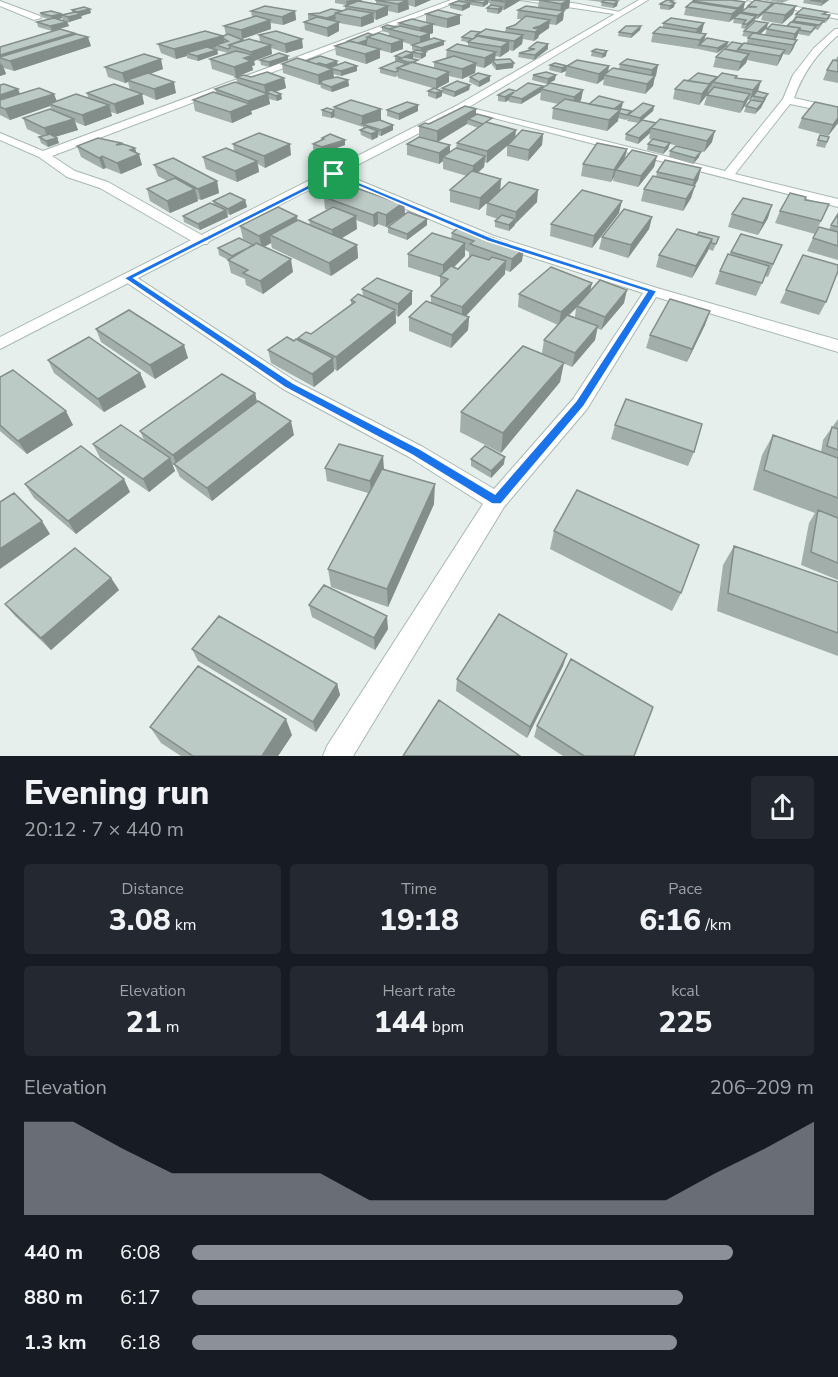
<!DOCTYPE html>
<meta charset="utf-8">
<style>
:root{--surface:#171b24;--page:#242831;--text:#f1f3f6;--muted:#9ea1a6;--accent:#8c9099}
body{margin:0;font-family:"Nunito Sans",sans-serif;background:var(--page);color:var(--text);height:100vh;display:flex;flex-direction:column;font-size:22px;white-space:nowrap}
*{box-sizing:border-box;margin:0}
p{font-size:20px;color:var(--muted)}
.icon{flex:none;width:33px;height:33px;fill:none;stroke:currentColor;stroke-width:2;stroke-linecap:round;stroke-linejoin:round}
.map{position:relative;height:756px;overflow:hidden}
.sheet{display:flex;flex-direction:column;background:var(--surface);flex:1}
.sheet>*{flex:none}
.pin{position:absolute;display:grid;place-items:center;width:51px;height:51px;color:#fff;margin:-26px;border-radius:12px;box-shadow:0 3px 9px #0006}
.round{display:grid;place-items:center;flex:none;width:63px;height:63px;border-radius:6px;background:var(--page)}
.overview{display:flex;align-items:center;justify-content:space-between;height:102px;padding:0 24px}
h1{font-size:33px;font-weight:800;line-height:45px}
.metrics{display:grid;grid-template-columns:repeat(3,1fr);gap:9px;height:102px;padding:6px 24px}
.metrics div{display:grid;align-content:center;border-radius:6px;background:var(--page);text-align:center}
.metrics b{font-size:30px;font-weight:800}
.metrics small{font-size:16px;font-weight:400}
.metrics p{font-size:16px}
.chart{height:168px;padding:12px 24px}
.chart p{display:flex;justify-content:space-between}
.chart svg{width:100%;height:108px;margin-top:6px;fill:var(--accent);opacity:.7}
ul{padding:0 24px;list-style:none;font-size:20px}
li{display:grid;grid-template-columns:96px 72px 1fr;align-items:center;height:45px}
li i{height:15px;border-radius:8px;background:var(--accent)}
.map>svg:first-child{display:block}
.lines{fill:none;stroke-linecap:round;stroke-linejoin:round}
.minor-casing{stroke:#a8b8b2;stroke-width:2}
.tertiary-casing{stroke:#a8b8b2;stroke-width:2}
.minor{fill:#fff;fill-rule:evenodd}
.tertiary{fill:#fff;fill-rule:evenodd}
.wall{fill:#a1aea9;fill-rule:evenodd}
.shaded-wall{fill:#838d89}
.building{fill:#bbcac4;stroke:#838d89;stroke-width:1.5}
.route{fill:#1a73e8;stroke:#fff;stroke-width:1.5;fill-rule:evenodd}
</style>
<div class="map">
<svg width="838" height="756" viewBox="0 0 838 756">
<rect width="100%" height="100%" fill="#e6efeb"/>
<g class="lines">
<!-- minor casing -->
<g class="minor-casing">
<path id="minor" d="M451,0H462L52,156L75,171L108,182L207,238L209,241L207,244H197L100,188L67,177L39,157L0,140V133L43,151Z
M520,0L573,3L625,13L621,15Z
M747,0H762L838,15V19Z
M0,1L40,16L41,18L34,20L0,6Z
M835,29H838V35C816,55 804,71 794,98L838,108V114L790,104L735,174L838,199V207L455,108L460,105L725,171L783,99L793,75L814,48Z
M334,170L494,236L657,288L838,340V352L656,297L587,409L504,507L353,756H323L327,746L483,504L409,457L283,389L120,278L123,275H133L295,381L423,447L494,489L573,399L643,293L484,242L330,177V171Z"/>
</g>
<!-- tertiary casing -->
<g class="tertiary-casing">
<path id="tertiary" d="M639,0H648L464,110L0,349V337L456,106Z"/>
</g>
<!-- minor -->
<use href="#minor" class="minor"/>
<!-- tertiary -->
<use href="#tertiary" class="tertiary"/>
</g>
<!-- wall -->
<path class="wall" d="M335,0H363L360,1L376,4V0H431L415,7L408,5L409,9L398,13L388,11V15L376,20L374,19V22L361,27L339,23V31L328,37L305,30L304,22L311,19H308V14L345,10V6L346,5L335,3Z
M458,0H521L504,10H502V11L498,14L487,12V8L490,6V3H488L483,7L470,5V7L462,11L450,8V4L458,1Z
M539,0H570L569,8L563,11H564L563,20L556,25L549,24V28L539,35L538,38L534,41L523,39L522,44L513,51L509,50V51L500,57L495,56V60L513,68L496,70L492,65V63L484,68L476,66L475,73L462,79L449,76V82L436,89L398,78V76L395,77L380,73V68L396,61H395V56L412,53L415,51L412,50V45H413L403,42V49L391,53L380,50V58L366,64L336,55L335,46L373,35L389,36V33L382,31V27H396L399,26V23L426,22V14L460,15V24L447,28L433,25V33L430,34V39L444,45L425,51L426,56L421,59L413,57L412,58L418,64L434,69V62L446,58L447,50L468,46V42L461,41L462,37L480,32H505L506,28L515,25L521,19H517L518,10L538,7Z
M586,0H615L614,1H618L617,6L613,8L601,6L602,2Z
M694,0L745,2L743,11L736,17L741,14L748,6H772L793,14L782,24L761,20L763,14L757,19H755L745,29L741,28L742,24L733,23L734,19L729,22L684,15L686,7L693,2Z
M769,0H789L782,3Z
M804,0H829L821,6L803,3Z
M673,1L674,7L669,10L660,9V4Z
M72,10L91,13L81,16L82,18L69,22L63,20L62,18L58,19L67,22L69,26L52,31L38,27L37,22L48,19L42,17L40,13L62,15L72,13Z
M251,11H295L296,20L283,25L271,23V29L242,39L234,37L243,40L260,42L259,35L303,48L286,53L271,48L272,54L254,61L255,65L252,66L253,70L236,77L212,69L210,59L228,53L217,50L218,54L198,61L187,58V56L176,59L161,53L158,44L226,35L224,26L252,17Z
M827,12L826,14L830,15L829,19L825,23H823L818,30L815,29L809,36L798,34L795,40L793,49L789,55L783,54L781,59L777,66L747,60L746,63L738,71L713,67L716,57L743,44H746L749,37L742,36L744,31L767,28L760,34L765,35L767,29L787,26L792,23L796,14Z
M663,23H704L701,33L706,34L704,41L728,42L727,46L717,53L698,49V48L697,49L651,42L653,33L663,27Z
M641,26L640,30L631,38L618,36L619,32Z
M74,35L91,46L14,71L4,68L6,74L0,76V47Z
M548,44V49L534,60L518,57L519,53L528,50L529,48Z
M596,49L606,56L602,58L591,56L592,51Z
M288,56V60L269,67L261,65L260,60Z
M838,56V83L823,80L827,70Z
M306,61L338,65L357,66V71L341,76L333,74L334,77L348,80L349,86L332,92L321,88L320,84L319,85L283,73L282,64Z
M620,64L658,65L656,75L654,76H655L653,86L645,94L603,85L604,79L597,84L565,76L566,71L561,73L549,70L550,65L609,66L608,72L619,69Z
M105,67L163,69L150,74L176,93L156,100L142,94L144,104L117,114L111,112L112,116L85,126L75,122L78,130L55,137L57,138L59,143L48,147L41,143L39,137L42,136L27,129L23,118L52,110L50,106L10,120L0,115V85L18,89L20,94H54L56,101L88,98L87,93L130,90L128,82L125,83L108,77Z
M533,75L555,80L547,84L532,80Z
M490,76V81L479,87L469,82L470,77Z
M236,77L284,78L286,88L275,92L282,99L277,101L269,99L270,104L251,111L252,114L232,123L195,111L193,100L216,93L215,89L237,83Z
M717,77L736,78L758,91L757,92L766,99L755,114L744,112L746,106L752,100L753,97L750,100H748L746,104L740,113L704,105L707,95L699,105L673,99L675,89L688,81Z
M470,85L469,90L454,97L442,93V96L436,99L428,96V91H442V88Z
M543,86L542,88L583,90L581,100L579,102L589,104L622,107L620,108L631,113L654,106L653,111L642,120L712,142L704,152L670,144L668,149L663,154L647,150L648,144L653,140L649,139L650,133L638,144L625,140L626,134L639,123L627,121L628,119L626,120L618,118V121L607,131L552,119L553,108L558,104L540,100L541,92L521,104L509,102V100L505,102L498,101V95Z
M334,107L381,109V120H379L393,130L381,136L378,135V137L372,140L361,135L360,130L363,129V127L335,118V117L331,118L322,116V110H334Z
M838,107V123L828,136L798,128L802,118Z
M476,109V115L515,138L543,134L542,145L528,161L507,156V146L487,163L485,162L484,167L478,173L501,179L500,191L479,210L450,202V190L467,176L443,169V161L439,164L407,155V144L419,137V126ZM467,124L478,128L457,143L456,148L450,153L438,142Z
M387,110L418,111L399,120L387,116Z
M820,135L829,137L825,148L816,146Z
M322,138L345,145L322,153L313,149V144L322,139Z
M121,143L122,144L136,153L142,165L121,174L106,168L103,169L81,157L77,146Z
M233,144L291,155L265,168L258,164L259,172L237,182L206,169L203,157L234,151Z
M627,149L625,159L657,156L654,167L638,187L613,181L614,177L611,182L581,176L583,164Z
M670,151L699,157L693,164L669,157Z
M154,165L217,181L219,193L201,200L197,199L198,201L170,213L150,201L147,189L167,181L158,176Z
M701,168L698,180L694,186L691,198L683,211L641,201L644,189L656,177L657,172Z
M324,197L404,202L405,214L386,227L378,224L374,227L356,220L357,229L341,238L357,245L358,258L331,276L272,248L271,243L264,247L293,272L263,294L246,285L245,279L231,273L228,260L219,255L218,248L254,244L243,239L240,226L297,216V220L310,225L309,220L328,210L325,209Z
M245,200L247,207L230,215L227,214L228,217L200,230L184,222L183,216L214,205L213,201Z
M805,200L829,204L815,234L775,223L780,211Z
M537,202L515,224L509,231L495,227V221L498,219L486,215L487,203Z
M619,213L592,248L550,236L551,224Z
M732,214L768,218L758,235L728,227Z
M838,214V260L807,251L813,238L829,229Z
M652,217L649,229L628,258L599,249L602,237Z
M427,219V225L407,240L388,233V227Z
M460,226L522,261L510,272L505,270V274L466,316L469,317L468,330L451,348L409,331V317L431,302V296L440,287V277L408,267V254L451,239L452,233ZM465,250L469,252V257H470L458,269L454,267L465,256Z
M697,235L719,237L713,251L708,249L692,278L656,267L659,255Z
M782,245L768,277L765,276L756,296L715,284L720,271L731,252Z
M803,255L826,302L819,315L780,303Z
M592,283L590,291L624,303L601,330L597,328L595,340L572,367L563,363L560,382L501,453L460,432L461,412L542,353L544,340L558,325L518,307L519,294ZM576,308L575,317L569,315Z
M362,289L412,291V304L398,317L396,315V323L337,371L334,369V371L314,387L271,363L268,350L298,340V338L311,334L351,304V300L363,295Z
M710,311L705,325L687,362L646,348L650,335Z
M96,329L188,358L155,379L101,342Z
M48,360L140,373L146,387L104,412L54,373Z
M0,377L73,425L27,454L0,431Z
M255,393L257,402L294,435L212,501L180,477L175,466L172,464L175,471L149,492L100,458L93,444L144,440L140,431Z
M838,419V580L801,565L809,523L815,513L753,490L762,455L773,435L821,452L823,440Z
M615,425L694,452L688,466L611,439Z
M471,459L504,464L491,478L471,466Z
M325,468L384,469L434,504L388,607L331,587L328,569L368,493L327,481Z
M25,484L130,492L76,534L34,498Z
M554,531L681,593L672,611L550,549Z
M734,546L838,582V656L717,611L723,565Z
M111,578L119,590L51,650L15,616L5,604Z
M309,605L388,629L375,650L312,617Z
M192,649L337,684L340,695L316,732L198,661Z
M567,654L563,666L527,738L456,691L457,679Z
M537,726L634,756H563L534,737Z
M150,727L292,735L278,756H181L161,743Z"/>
<!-- shaded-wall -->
<path class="shaded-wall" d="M351,0H363L347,6L346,1Z
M408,0L409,9L398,13V4Z
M415,0H431L415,7Z
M488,0V4L483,7V3Z
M508,0H521L504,10L505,2Z
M570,0L569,8L560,12L561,4Z
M826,0H829L821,6L823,2Z
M618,1L617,6L613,8L614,4Z
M673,1L672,4L675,3L674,7L669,10L671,2Z
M745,2L743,11L729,22L732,14Z
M470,3V7L462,11V6Z
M773,3L771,7L764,12L763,14L757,19L759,15Z
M388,6V15L376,20V11Z
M796,6L793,14L782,24L785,15Z
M502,7V11L498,14V9Z
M90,9L91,13L81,16L82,18L69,22L68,17L77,12Z
M295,11L296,20L283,25L282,17Z
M564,11L563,20L556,25L557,16Z
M373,13L374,22L361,27V18Z
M62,14V18L53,21L51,16Z
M335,15L336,19L327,23V18Z
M460,15V24L447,28V19Z
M756,16L755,20L745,29L747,24Z
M270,20L271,29L242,39L241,30Z
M550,20L549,28L539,35L538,38L534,41L535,32L533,28Z
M67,22L69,26L52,31L50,26Z
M339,22V31L328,37L327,28Z
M704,23L702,32L695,38L697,29Z
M768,23L767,28L756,38L757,33Z
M433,24V33L430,34V42L420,47V28Z
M641,26L640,30L631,38L632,34Z
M800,28L797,37L792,43L795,34Z
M74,33L76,40L88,37L91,46L14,71L10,61L0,58V55Z
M706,34L703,43L699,45L697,49L700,40Z
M523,35L522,44L513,51L514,41Z
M223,36L225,45H216V47L191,55L186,53L187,56L176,59L174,49Z
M302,39L303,48L286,53L285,44Z
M367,40V45L356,48V43Z
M403,40V49L391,53V44Z
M797,40L793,49L789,55L793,45Z
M444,41V45L421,53V48Z
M509,42V51L500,57L501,47Z
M728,42L727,46L717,53L718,48Z
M548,44V49L534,60L535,55Z
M271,45L272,54L254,61L255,65L252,66L253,70L236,77L234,67L244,58L252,56L251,52Z
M380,49V58L366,64L365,54Z
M217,50L218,54L198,61L197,56Z
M785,50L781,59L777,66L780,56Z
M607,51L606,56L602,58L603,54Z
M426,52V56L421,59V54Z
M496,52L495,61L492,60V63L484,68L485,58Z
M413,53V58L405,61L402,58Z
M749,54L746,63L738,71L741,62Z
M288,56V60L269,67V62Z
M161,59L163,69L130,81L127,80L128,82L125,83L122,73Z
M0,61L1,65L2,64L6,74L0,76Z
M337,61L338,66L327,70L326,65Z
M476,63L475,73L462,79V69Z
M514,63L513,68L496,70V65Z
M658,65L656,75L650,80L652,70Z
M357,66V71L341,76V71Z
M567,66L566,71L561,73L562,68Z
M609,66L607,76L604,75V79L597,84L599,74Z
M333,69L334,79L320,83V84L319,85L318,75Z
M449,72V82L436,89V79Z
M556,75L555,80L547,84L548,79Z
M490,76V81L479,87V82Z
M655,76L653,86L645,94L647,84Z
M284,78L286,88L268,94L270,104L251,111L252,114L232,123L230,112L248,105V101L266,95L264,85Z
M348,80L349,86L332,92L331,87Z
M761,81L758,91L750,100L753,90Z
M174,82L176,93L156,100L154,89Z
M713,82L711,86L709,88L707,95L699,105L702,94L707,85Z
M470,85L469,90L454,97L455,92Z
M543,86L541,92L521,104L522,99Z
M18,89L22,100L0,107V95Z
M583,90L581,100L573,107L574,97Z
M442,91V96L436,99V93Z
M514,92L510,96L509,100L505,102V97Z
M54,94L58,104H49L50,106L10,120L5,109Z
M142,94L144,104L117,114L114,104Z
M281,94L282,99L277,101L276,96Z
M750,94L746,104L740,113L744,102Z
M768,94L761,108L755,114L757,109L762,103L764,98Z
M623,102L622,107L616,112L613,110Z
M109,105L112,116L85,126L82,115Z
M418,105V111L399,120V114Z
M654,106L653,111L639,123L640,118Z
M381,109V120L366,126L362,124V127V116Z
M476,109V119H468L467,124L437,142V131Z
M620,110L618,121L607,131L609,120Z
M334,111L335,117L331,118V113Z
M838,118V123L828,136L833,125Z
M74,119L78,130L48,139L44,128Z
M393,125V130L381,136V130Z
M651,128L650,133L638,144L639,138Z
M516,130L515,141L508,145L507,146L487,163V151Z
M378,131V137L372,140L371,134Z
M715,131L712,142L704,152L707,141Z
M543,134L542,145L528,161L529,150Z
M57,138L59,143L48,147L46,141Z
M345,140V145L322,153V147Z
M670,143L668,149L663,154L665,148Z
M290,144L291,155L265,168L264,156Z
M450,145V157H443V161L439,164V153Z
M135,148L137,154H139L142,165L121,174L117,163L130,150Z
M627,149L624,160L616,170L614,177L611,182L614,170Z
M701,152L699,157L693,164L695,158Z
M102,156L106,168L103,169L99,158Z
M485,156L484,167L472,177L473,166Z
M657,156L654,167L638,187L641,176Z
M257,161L259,172L237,182L235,171Z
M701,168L698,180L691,192L694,180Z
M501,179L500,191L479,210L480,198Z
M217,181L219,193L201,200L198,189Z
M695,186L691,198L683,211L686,199Z
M195,189L198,201L170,213L167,201Z
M538,190L537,202L515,224L516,212Z
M245,200L247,207L230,215L228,209Z
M622,201L619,213L592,248L594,236Z
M404,202L405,214L386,227V215Z
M772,205L768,218L758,235L763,223Z
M226,210L228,217L200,230L198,224Z
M378,212V224L374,227L373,215Z
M297,216L298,229L270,235L271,243L262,248L259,236Z
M356,216L357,229L334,243L332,230Z
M652,217L649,229L628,258L631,245Z
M427,219V225L407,240V234Z
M515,219V225L509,231V225Z
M712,239L708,251L692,278L696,266Z
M465,243V256L443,278V265Z
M357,245L358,258L331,276L329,263Z
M524,249L522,261L510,272L512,259Z
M291,259L293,272L263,294L260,281Z
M506,261L505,274L462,320V307Z
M592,283L589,296L577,306L576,308L559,325L561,312Z
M627,290L624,303L601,330L605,317Z
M412,291V304L398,317V304Z
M395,310L396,323L337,371L336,357Z
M710,311L705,325L687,362L692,349Z
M469,317L468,330L451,348L452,335Z
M598,326L595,340L572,367L575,353Z
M184,345L188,358L155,379L150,365Z
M333,358L334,371L314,387L312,374Z
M564,363L560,382L501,453L503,433Z
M140,373L146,387L104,412L98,399Z
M255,393L258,407L177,466L173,455Z
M66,411L73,425L27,454L18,441Z
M291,421L294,435L212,501L207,488Z
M383,456L384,469L371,494L370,481Z
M505,457L504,464L491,478V471Z
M170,458L175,471L149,492L143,479Z
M124,479L130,492L76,534L68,521Z
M435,484L434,504L388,607L387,589Z
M42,521L50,534L0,569V549Z
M111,578L119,590L51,650L41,638Z
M387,616L388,629L375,650L374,638Z
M567,654L563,666L527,738L530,727Z
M337,684L340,695L316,732L313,722Z
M286,719L292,735L278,756H262Z"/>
<!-- building -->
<path class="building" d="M375,0H408L398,4Z
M465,0H488L483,3Z
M491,0H508L505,2Z
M539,0H569L561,4Z
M605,0H608L618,1L614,4L602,2Z
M667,0L673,1L671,2L675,3L670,6L660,4Z
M694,0H731L745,2L738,8L693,1Z
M755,0L773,3L759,15L741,12L748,7H757L748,6Z
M810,0H826L823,2Z
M358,1L388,6L376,11L345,6Z
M458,1L470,3L462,6L450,4Z
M692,2L738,9L732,14L686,7Z
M775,3L796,6L785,15L764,12Z
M491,5L502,7L498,9L487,8Z
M265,6L295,11L282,17L251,11Z
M526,6L564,11L557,16L518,10Z
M84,7L90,9L77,12L72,10Z
M803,8L827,12L823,14L830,15L827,19L796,14Z
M331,9L343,11L335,13V15L327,18L308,14L320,13Z
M348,9L373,13L361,18L335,13Z
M438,10L460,15L447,19L426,14Z
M51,11L62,14L51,16L40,13Z
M75,12L81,14L68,17L62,15Z
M740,13L756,16L747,24H743L746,20L734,18Z
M256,16L270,20L241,30L224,26Z
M526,16L550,20L540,26L533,28L539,29L535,32L506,28L515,25Z
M317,17L339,22L327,28L304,22Z
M797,17L824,21L819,25L793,21Z
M54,18L67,22L50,26L37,22Z
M671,18L704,23L697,29L663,23Z
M412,19L433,24L420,28L399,23Z
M755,21L768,23L757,33L744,31L751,25Z
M791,22L816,26L811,32L800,30V28L787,26Z
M772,24L800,28L795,34L767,29Z
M387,25L396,27L390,29L382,27Z
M400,26L430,33L420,37L389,29Z
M626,26H641L632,34L619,32Z
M660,27L706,34L700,40L653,33Z
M60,29L74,33L0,55V47Z
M486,29L523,35L514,41L476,35Z
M205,31L223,36L174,49L158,44Z
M276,31L302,39L285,44L259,35Z
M471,31L480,32L476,35V37L473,39L462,37Z
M368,33L373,35L367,37V40L358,43L348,41Z
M379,33L403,40L391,44L367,37Z
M753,33L797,40L793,45L748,38Z
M76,34L88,37L10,61L0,58V57Z
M228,34L243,40L229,45L230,48L228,49L216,45L228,41L224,39L223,36Z
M477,36L509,42L501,47L468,42Z
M434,38L444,41L421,48L412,45Z
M707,38L728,42L718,48L699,45Z
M249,39L271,45L251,52L229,45Z
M350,41L380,49L365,54L335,46Z
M537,42L548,44L535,55L519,53L535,49L529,48Z
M732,42L743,44L737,51L725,49Z
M744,43L785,50L780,56L738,49Z
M457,44L496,52L485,58L447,50Z
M207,47L217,50L197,56L186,53Z
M596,49L607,51L603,54L592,51Z
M724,49L749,54L741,62L716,57Z
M417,50L426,52L421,54L412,52Z
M236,51L253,55L244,58L251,61L234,67L210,59Z
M406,51L413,53L402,58L395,56Z
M279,53L288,56L269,62L260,60Z
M144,54L161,59L122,73L105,67Z
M320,56L337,61L326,65L319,63L316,64L306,61Z
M454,56L476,63L462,69L434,62Z
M405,57L418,60L411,63L398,59Z
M297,58L333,69L318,75L282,64Z
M510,59L514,63L496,65L492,60Z
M627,59L658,65L652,70L620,64Z
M577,60L609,66L599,74L567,66Z
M833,60L838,61V72L827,70Z
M397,61L408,64L397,68L398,71L395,72L380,68Z
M345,62L357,66L341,71L329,68Z
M411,62L449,72L436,79L397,68Z
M555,63L567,66L562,68L550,65Z
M613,68L655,76L647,84L604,75Z
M267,72L284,78L264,85L236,77L244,75L251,77Z
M546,72L556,75L548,79L533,75Z
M148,73L174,82L154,89L127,80Z
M478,73L490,76L479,82L470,77Z
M698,73L717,77L709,84L688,81Z
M722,73L737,76L735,78L761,81L753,90L713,82Z
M337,77L348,80L331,87L320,83L323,80Z
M684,80L710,84L702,94L675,89Z
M457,81L470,85L455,92L442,88Z
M235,82L268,94L248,101L215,89Z
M528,83L543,86L522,99L510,96L514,92L505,97L498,95L509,89L516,91Z
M550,83L583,90L574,97L541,89Z
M4,84L18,89L0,95V85Z
M114,84L142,94L114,104L87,93Z
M714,87L750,94L744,102L707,95Z
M39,88L54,94L5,109L0,107V100Z
M434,88L442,91L436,93L428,91Z
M271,90L281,94L276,96L266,92Z
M757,91L768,94L764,98L753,96Z
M213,92L250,104L230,112L193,100Z
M76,94L109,105L82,115L49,104Z
M599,96L623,102L614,109L589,104Z
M565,99L620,110L609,120L553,108Z
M351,100L381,109L362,116L334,107Z
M751,100L763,102L757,109L746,106Z
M407,102L418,105L399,114L387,110Z
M815,102L838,107V118L833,125L802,118Z
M643,103L654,106L640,118L628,115Z
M465,106L476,109L437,131L419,126L425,123L429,124Z
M327,108L334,110V111L331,113L322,110Z
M617,108L631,111L627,115L619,113L620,110L615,109Z
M50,109L74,119L44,128L23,118Z
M477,114L492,118L483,124L468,119Z
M660,119L715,131L707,141L651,128Z
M380,120L393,125L381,130L362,124Z
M642,120L656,123L639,138L626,134Z
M486,122L516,130L487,151L457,143Z
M367,127L378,131L371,134L360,130Z
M522,130L543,134L529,150L508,145Z
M259,133L290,144L264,156L233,144Z
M50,134L57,138L46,141L39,137Z
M330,134L345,140L322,147L313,144L324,139L322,138Z
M820,135L829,137L827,142L818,140Z
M419,137L450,145L439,153L407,144Z
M98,138L121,143L116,145L123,144L135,148L130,150L139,154L117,163L102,156L99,158L77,146Z
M653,139L670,143L665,148L648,144Z
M597,143L627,149L614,170L583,164Z
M676,146L701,152L695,158L670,151Z
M226,148L257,161L235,171L203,157Z
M456,148L485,156L473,166L443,157Z
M632,150L657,156L641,176L616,170Z
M173,158L217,181L198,189L154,165Z
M665,160L701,168L694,180L657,172Z
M472,171L501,179L480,198L450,190Z
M653,176L695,186L686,199L644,189Z
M175,178L195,189L167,201L147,189Z
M509,182L538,190L516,212L487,203Z
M345,184L393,201L396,199L404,202L386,215L378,212L373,215L324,197Z
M582,190L622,201L594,236L551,224Z
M230,193L245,200L228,209L213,201Z
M790,193L806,197L805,200L829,204L821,221L780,211Z
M743,198L772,205L763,223L732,214Z
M210,203L226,210L198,224L183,216Z
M278,207L297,216L259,236L240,226Z
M333,207L356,216L332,230L309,220Z
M624,209L652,217L631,245L602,237Z
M408,212L427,219L407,234L388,227Z
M838,214V227L831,225Z
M502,215L515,219L509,225L495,221Z
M298,220L357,245L329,263L270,235Z
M460,226L524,249L512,259L470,244L474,241L452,233Z
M819,227L838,232V246L813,238Z
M677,229L712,239L696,266L659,255Z
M699,232L719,237L716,244L711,243L712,239L697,235Z
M432,233L465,243L443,265L408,254Z
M741,234L782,245L773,264L731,252Z
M239,238L254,245L232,256L218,248Z
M256,243L291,259L260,281L243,273L248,270L228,260Z
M728,254L769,266L762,283L720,271Z
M472,255L489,260L492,257L506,261L462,307L431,296L448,279L440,276L451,266L458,269Z
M803,255L838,265V271L826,302L786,290Z
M551,267L592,283L561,312L519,294Z
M377,278L412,291L398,304L362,289Z
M600,280L627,290L605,317L577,306Z
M358,294L395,310L336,357L298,338L306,332L311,334L355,302L351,300Z
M670,299L710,311L692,349L650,335Z
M426,301L469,317L452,335L409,317Z
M129,310L184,345L150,365L96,329Z
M567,315L598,326L575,353L544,340Z
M89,337L140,373L98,399L48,360Z
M287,337L294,341L296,339L333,358L312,374L268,350Z
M523,346L564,363L503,433L461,412Z
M13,370L66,411L18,441L0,425V377Z
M222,374L255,393L173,455L140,431Z
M626,399L702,424L694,452L615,425Z
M258,401L291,421L207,488L174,464Z
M121,425L170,458L143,479L93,444Z
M832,427L838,429V450L827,446Z
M773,435L838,458V498L764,470Z
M339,444L383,456L370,481L325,468Z
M81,446L124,479L68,521L25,484Z
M485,446L505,457L491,471L471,459Z
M382,469L435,484L387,589L328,569Z
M577,490L699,545L681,593L554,531Z
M14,493L42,521L0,549V502Z
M818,510L838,518V563L811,552Z
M734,546L838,582V633L728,593Z
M75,548L111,578L41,638L5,604Z
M324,585L387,616L374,638L309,605Z
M499,614L567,654L530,727L457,679Z
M219,616L337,684L313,722L192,649Z
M571,659L653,707L634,756H584L537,726Z
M198,666L286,719L262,756H193L150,727Z
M439,700L520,756H403Z"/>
<!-- route -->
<path class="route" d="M334,172L492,238L657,291L584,406L501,504H492L412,455L286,388L124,278ZM335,176L487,241L647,292L576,401L495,494L420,449L293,383L134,278Z"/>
</svg>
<div class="pin" style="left:334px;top:174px;background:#1e9e55"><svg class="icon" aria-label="arrive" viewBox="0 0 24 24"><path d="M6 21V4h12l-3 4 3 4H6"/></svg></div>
</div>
<section class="sheet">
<div class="overview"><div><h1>Evening run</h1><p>20:12 · 7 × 440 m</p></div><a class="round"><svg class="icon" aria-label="share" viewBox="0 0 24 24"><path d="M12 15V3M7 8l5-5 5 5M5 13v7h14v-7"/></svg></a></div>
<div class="metrics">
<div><p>Distance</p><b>3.08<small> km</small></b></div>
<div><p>Time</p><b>19:18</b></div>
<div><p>Pace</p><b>6:16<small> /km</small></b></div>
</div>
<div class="metrics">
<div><p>Elevation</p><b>21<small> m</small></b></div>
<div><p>Heart rate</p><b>144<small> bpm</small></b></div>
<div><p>kcal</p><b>225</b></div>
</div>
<div class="chart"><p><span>Elevation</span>206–209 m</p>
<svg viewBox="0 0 160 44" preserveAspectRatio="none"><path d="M0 44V6L10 6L20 17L30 27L40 27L50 27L60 27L70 38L80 38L90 38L100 38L110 38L120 38L130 38L140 27L150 17L160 6V44z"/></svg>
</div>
<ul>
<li><b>440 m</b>6:08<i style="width:87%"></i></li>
<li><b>880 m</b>6:17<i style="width:79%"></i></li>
<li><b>1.3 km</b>6:18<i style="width:78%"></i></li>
</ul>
</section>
